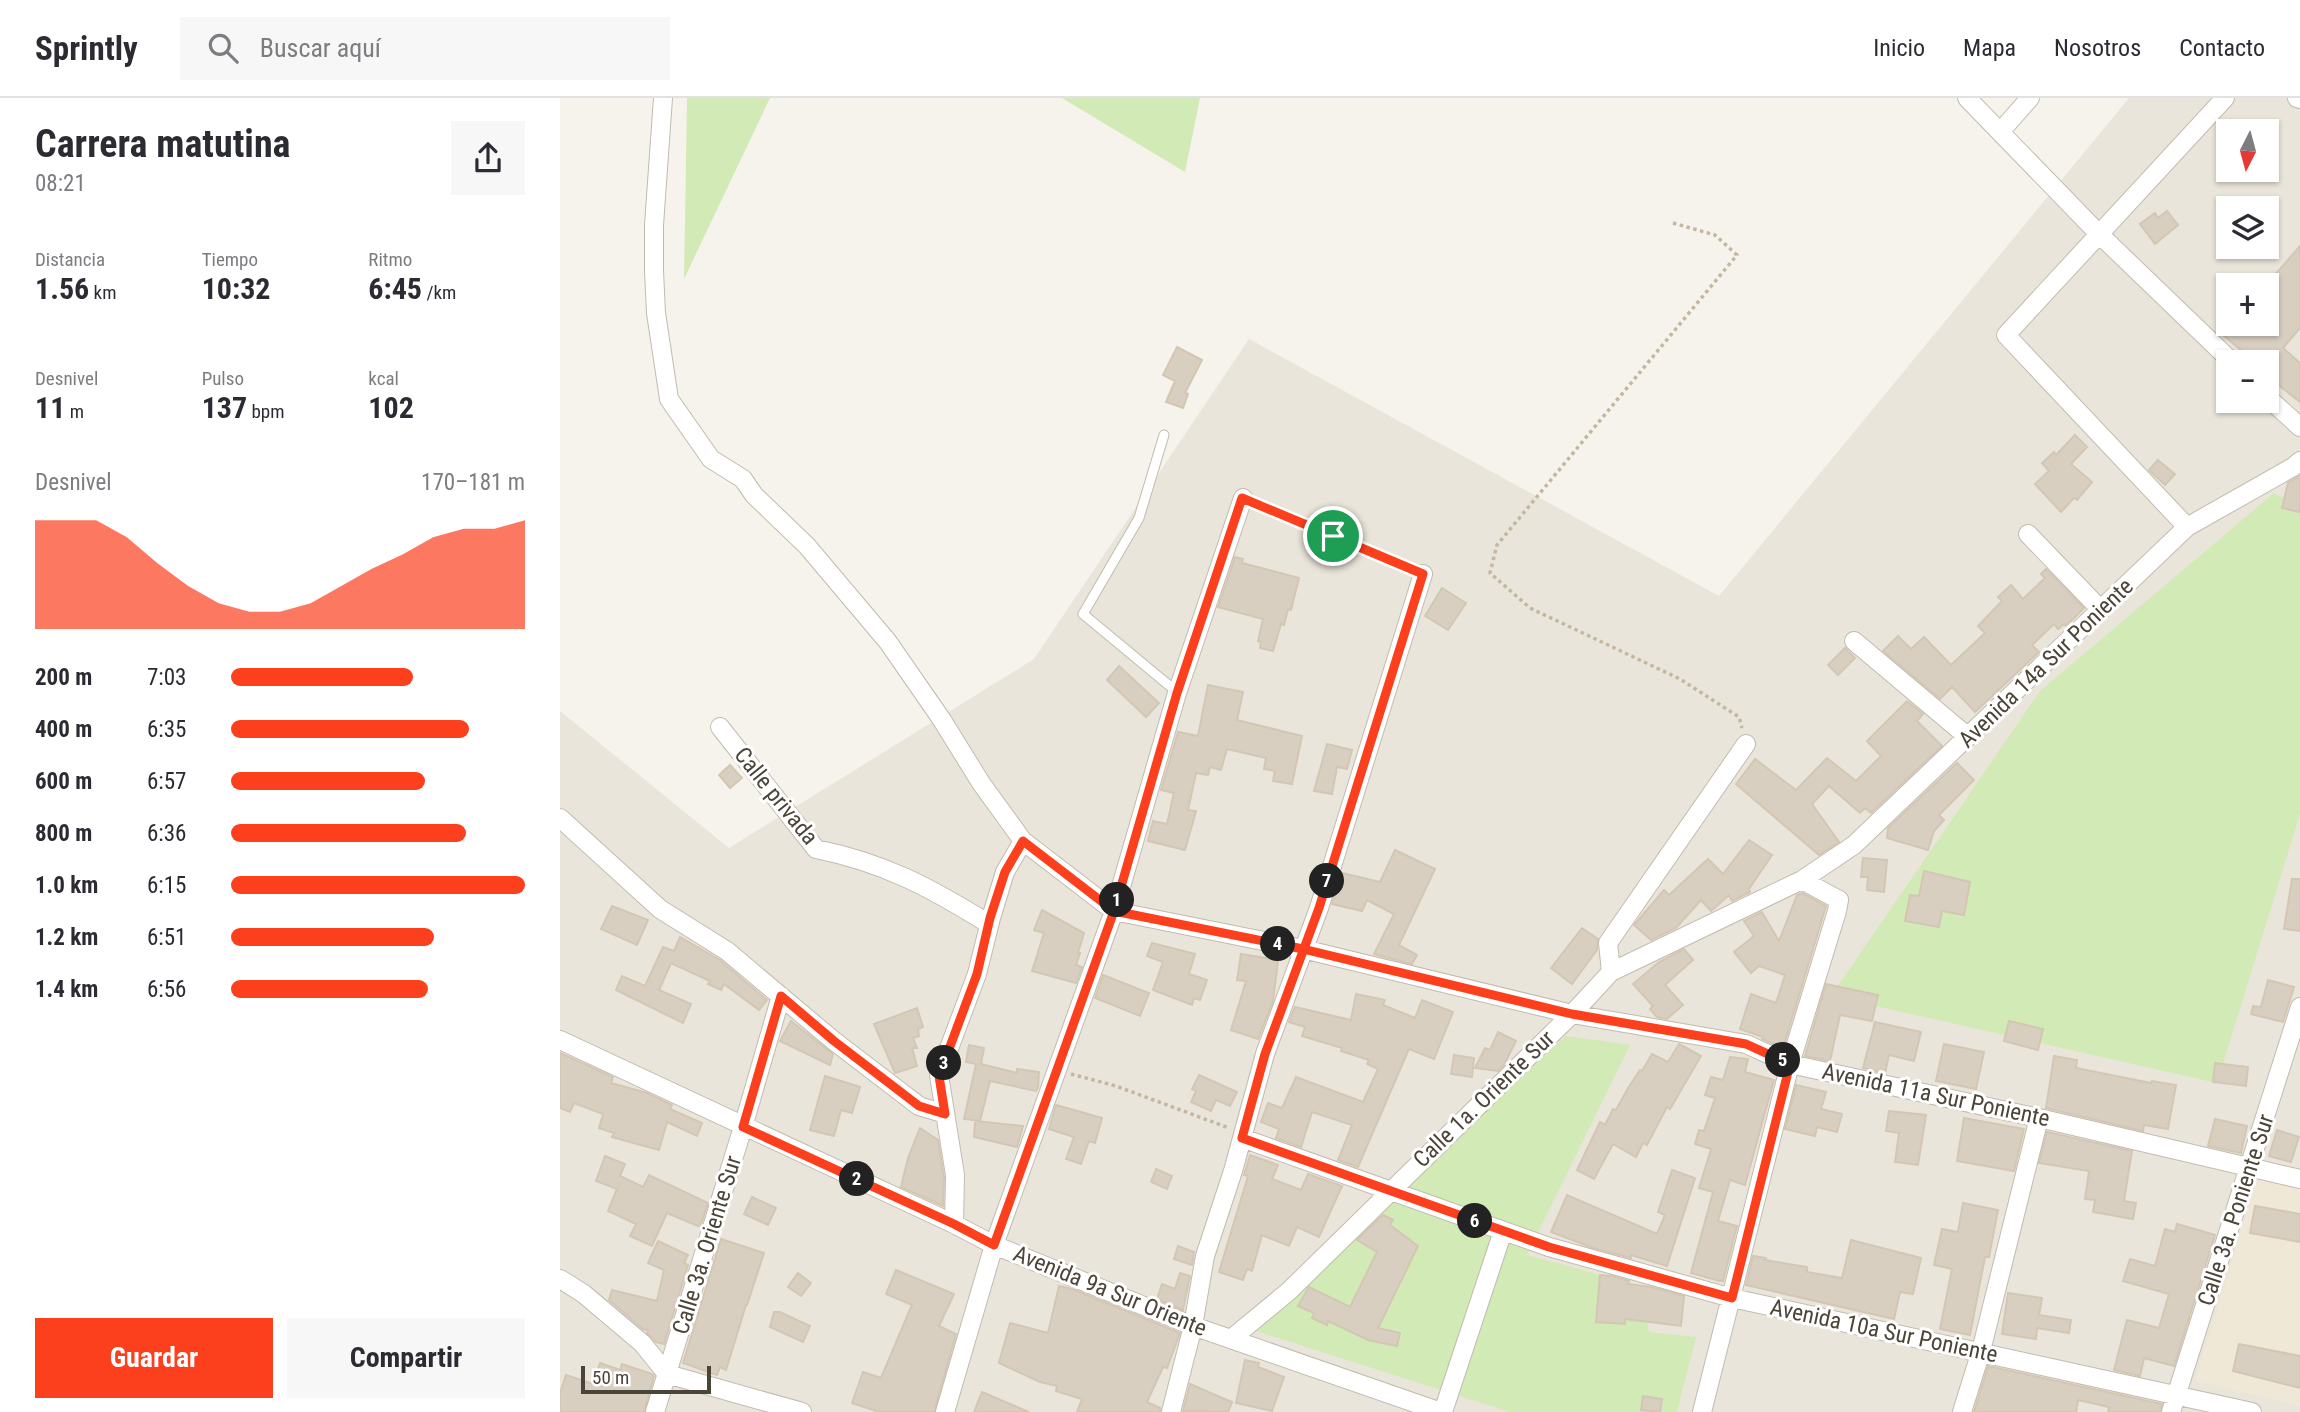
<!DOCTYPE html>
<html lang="es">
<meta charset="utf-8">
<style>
:root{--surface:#fff;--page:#f7f7f7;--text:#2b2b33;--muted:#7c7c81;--line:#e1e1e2;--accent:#fc3f1d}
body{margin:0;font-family:"Roboto Condensed",sans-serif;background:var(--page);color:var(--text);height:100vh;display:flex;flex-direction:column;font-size:26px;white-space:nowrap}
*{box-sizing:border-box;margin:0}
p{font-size:23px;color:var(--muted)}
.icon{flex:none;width:38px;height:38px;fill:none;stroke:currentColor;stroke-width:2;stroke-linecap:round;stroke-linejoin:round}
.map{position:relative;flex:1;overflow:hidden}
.panel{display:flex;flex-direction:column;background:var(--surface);width:560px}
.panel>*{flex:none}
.needle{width:46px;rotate:186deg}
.tools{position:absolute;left:1656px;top:21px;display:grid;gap:14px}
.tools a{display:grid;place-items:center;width:63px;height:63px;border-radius:0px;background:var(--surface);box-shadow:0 2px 5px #0004;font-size:35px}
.scale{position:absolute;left:21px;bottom:18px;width:130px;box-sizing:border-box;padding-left:7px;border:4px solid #4b4439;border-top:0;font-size:19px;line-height:24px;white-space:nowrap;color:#4b4439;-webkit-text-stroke:5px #fff;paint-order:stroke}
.pin{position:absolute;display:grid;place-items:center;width:60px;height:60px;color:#fff;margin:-30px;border:4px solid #fff;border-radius:50%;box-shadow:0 2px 7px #0007}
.km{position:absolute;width:35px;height:35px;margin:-18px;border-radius:50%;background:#222;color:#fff;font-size:19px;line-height:35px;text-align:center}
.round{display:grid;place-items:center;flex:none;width:74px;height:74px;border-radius:0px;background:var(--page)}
.summary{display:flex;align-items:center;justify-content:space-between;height:119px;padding:0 35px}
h1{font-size:38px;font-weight:700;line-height:52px}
.figures{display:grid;grid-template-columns:repeat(3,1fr);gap:10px;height:119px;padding:7px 35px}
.figures div{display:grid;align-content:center}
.figures b{font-size:30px;font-weight:700}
.figures small{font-size:19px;font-weight:400}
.figures p{font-size:19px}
.chart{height:196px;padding:14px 35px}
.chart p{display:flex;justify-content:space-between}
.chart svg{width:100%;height:126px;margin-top:7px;fill:var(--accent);opacity:.7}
.primary-button{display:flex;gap:14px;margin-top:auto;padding:14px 35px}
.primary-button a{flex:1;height:80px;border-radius:0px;background:var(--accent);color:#fff;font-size:28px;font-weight:700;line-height:80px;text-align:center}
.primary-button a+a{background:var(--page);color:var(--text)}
ul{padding:0 35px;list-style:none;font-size:23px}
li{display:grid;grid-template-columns:112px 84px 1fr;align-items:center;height:52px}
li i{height:18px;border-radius:9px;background:var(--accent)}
header{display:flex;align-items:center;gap:42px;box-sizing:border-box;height:98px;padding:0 35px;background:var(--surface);border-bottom:2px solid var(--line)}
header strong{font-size:33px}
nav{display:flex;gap:38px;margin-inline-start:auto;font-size:24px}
.search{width:490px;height:63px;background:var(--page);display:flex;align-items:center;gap:18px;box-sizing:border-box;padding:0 24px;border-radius:0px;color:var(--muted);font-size:26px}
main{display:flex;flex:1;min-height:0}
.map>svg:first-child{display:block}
.residential{fill:#eae5da;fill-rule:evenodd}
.education{fill:#efe8d6}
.green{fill:#d2eab5}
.building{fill:#d8cfc1;stroke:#d3c7b4;stroke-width:2}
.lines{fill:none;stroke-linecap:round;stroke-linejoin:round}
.service-casing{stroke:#c2bbae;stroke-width:11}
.minor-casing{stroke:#c2bbae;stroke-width:20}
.path{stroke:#c4b79f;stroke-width:3.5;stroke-dasharray:3.5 3.5;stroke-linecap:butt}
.service{stroke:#fff;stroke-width:9}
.minor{stroke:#fff;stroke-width:18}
.route-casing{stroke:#fff;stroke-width:14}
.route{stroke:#fc3f1d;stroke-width:9}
.labels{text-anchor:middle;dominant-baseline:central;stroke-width:6;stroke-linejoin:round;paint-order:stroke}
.street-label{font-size:23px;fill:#4b4439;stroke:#fff}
</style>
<header>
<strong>Sprintly</strong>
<div class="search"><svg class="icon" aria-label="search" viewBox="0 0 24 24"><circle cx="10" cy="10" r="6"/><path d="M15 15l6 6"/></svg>Buscar aquí</div>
<nav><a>Inicio</a><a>Mapa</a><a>Nosotros</a><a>Contacto</a></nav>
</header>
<main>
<section class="panel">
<div class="summary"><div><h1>Carrera matutina</h1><p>08:21</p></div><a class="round"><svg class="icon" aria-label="share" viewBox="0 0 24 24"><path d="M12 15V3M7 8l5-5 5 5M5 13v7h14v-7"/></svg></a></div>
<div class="figures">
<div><p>Distancia</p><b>1.56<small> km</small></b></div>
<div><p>Tiempo</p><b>10:32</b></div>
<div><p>Ritmo</p><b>6:45<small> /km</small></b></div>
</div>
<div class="figures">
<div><p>Desnivel</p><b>11<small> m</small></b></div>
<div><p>Pulso</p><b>137<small> bpm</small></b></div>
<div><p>kcal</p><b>102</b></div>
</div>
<div class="chart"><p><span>Desnivel</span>170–181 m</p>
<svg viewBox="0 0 160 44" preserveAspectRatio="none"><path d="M0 44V6L10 6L20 6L30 12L40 21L50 29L60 35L70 38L80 38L90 35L100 29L110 23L120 18L130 12L140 9L150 9L160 6V44z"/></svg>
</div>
<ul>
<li><b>200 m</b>7:03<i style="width:62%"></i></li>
<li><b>400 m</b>6:35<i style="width:81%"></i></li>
<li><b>600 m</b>6:57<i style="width:66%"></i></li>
<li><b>800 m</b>6:36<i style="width:80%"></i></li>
<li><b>1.0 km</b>6:15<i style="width:100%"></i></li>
<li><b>1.2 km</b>6:51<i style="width:69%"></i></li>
<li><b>1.4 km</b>6:56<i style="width:67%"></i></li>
</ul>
<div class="primary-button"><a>Guardar</a><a>Compartir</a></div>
</section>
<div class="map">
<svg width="1740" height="1314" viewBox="0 0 1740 1314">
<rect width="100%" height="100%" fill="#f6f3ec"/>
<!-- residential -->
<path class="residential" d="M1569,0H1740V1314H0V613L169,750L474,561L689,241L1159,498ZM1668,33H1706V72H1668ZM1668,110H1706V149H1668ZM1668,187H1706V226H1668ZM1668,264H1706V303H1668Z"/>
<!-- education -->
<path class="education" d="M1698,1079L1740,1089V1308L1635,1283Z"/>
<!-- green -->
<path class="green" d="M127,0H210L124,181Z
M502,0H640L625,74Z
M1714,395L1740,410V716L1657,985L1271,898L1480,593Z
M1006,938L1070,947L967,1157L1081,1188L1089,1234L1136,1239L1117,1314H950L683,1229Z"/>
<!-- building -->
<path class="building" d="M1607,113L1618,127L1595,146L1580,126L1595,115L1598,120Z
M1740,148V230L1723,250L1740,265V304L1706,277V264H1695L1663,237L1672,226H1706V187Z
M617,249L642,262L625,295L628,296L623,310L606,304L615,283L603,277Z
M1515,337L1527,349L1511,366L1532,384L1517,402L1514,400L1501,414L1475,386L1489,373L1482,365L1494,354L1496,357Z
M1598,362L1615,376L1605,387L1589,372Z
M1740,378V414L1722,410L1728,385Z
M675,459L683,461L682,465L739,480L731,512L728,511L724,527L721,526L713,553L700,550L701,544L698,543L703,521L658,509Z
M1486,471L1524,510L1506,528L1504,526L1498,531L1494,526L1472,547L1479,554L1415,614L1392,589L1380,601L1323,553L1338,538L1351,551L1364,539L1391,567L1425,535L1418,528L1442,503L1438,499L1451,487L1463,501L1485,480L1481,476Z
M882,490L906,505L888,532L865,518Z
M1285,550L1295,560L1278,577L1268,567Z
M559,568L599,605L586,619L547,582Z
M648,587L683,594L677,622L742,638L732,686L713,683L715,673L704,671L706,660L667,651L661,672L650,669L648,677L636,675L628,712L636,713L625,752L588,743L593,723L607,726L614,695L601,692L618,634L638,638Z
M1347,603L1363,616L1357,623L1382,648L1311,715L1305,710L1300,715L1269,688L1252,706L1279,744L1259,757L1176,686L1195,661L1236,692L1267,660L1296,683L1321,658L1307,643Z
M767,646L792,652L787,671L777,669L772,696L754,693Z
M1397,665L1414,682L1379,717L1384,722L1374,733L1368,752L1327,740L1328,730Z
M170,667L182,680L170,690L159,677Z
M1189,742L1212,757L1189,791L1190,794L1172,803L1169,797L1151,813L1141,802L1116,830L1091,842L1074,827L1104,792L1109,797L1148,761L1163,776Z
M835,752L875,771L839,847L857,857L852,866L814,856L834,816L807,802L802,813L772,806L782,775L820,784Z
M1303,760L1327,762L1324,794L1307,792L1308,779H1301Z
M1364,773L1410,784L1404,817L1382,813L1379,829L1345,823L1350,797L1359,798Z
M1732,781H1740V833L1724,831Z
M1242,795L1266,808L1223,950L1202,941L1203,939L1180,931L1191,896L1216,905L1225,877L1199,868L1191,875L1174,854L1194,838L1184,823L1202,814L1219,843L1237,797Z
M52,808L88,822L77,847L41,831Z
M482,812L524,835L518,855H520L516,867L522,869L516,885L472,873L484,835L474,832Z
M1022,830L1038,841L1037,852L1012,886L991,870Z
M120,839L160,862L207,902L199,912L164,886L161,892L148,886L150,883L111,865L99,892L131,906L123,925L56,892L62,878L85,888L103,849L114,853Z
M592,845L635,856L629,876L647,882L640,902L634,900L632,907L593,892L603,864L587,858Z
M1124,851L1133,862L1105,887L1123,907L1107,921L1097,919L1090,911L1093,908L1073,886L1099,864Z
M681,856L718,862L713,903L698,941L671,932L686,883L677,882Z
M543,877L589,895L580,918L535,900Z
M1708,882L1734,889L1723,924L1691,916L1693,908L1701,909Z
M1266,886L1318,897L1312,923L1280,917L1270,963L1245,958Z
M796,896L825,902L823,907L855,920L862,902L893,914L874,961L849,951L848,953L798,1069L778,1062L792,1027L752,1014L741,1049L716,1040L719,1031L701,1024L708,1005L722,1010L736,979L803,1004L818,971L807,966L809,962L781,953L782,950L742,938L745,929L729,924L735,909L791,922Z
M357,910L363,929L358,931L359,938L353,940L357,950H352L357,968L335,975L314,926Z
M231,923L273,956L270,967L220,943Z
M1449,923L1483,931L1478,952L1444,943Z
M1315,924L1361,934L1354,963L1329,957L1325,975L1303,970Z
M938,934L956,943L944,967L938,973L915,970L925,950L930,952Z
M1119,946L1141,958L1110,1011L1107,1009L1087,1047L1083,1045L1076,1059L1053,1046L1034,1081L1017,1072L1040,1024L1045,1027L1053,1011L1056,1012L1068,990L1080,972L1082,973L1092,956L1108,964Z
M1384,946L1424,954L1416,991L1376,983Z
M409,947L424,950L421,966L457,975V971L479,974L478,990L476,993L430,983L420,1023L404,1021L416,966L406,964Z
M0,955L53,979L51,985L87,995L112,1007L110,1011L142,1025L137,1038L107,1024L99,1052L52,1039L54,1035L39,1030L43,1016L14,1005L10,1014L0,1010Z
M894,957L914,960L912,979L891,976Z
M1494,958L1517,962L1516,970L1591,985L1592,983L1616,987L1608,1031L1584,1027L1583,1033L1486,1010Z
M1170,959L1188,961L1185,974L1214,982L1185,1087L1170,1082L1158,1123L1177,1128L1163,1183H1160L1131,1175L1153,1094L1139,1090L1151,1051L1135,1046L1139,1032L1144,1033L1155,1000L1145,997L1151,979L1163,982Z
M1655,965L1688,969L1686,988L1653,984Z
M639,977L677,994L670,1008L656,1002L651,1013L631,1004L636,993L632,991Z
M265,978L300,989L292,1015L281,1012L274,1038L250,1032Z
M1236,987L1266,994L1261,1011L1282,1016L1277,1034L1257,1029L1255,1038L1225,1031Z
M496,1007L542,1020L535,1045L529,1043L521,1066L506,1061L514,1039L489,1031Z
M1329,1013L1366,1017L1358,1067L1335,1064L1339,1035L1326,1033Z
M1404,1020L1464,1031L1454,1073L1397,1063Z
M1655,1021L1687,1028L1681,1055L1648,1048Z
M415,1023L463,1028L457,1049L414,1039Z
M360,1030L378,1042L384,1080L383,1108L341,1089L348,1060Z
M1717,1032L1739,1039L1731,1064L1709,1058Z
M1487,1034L1572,1053L1564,1103L1576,1105L1573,1121L1533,1114L1535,1102L1525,1101L1529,1073L1479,1065Z
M690,1057L718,1067L712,1081L741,1092L748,1076L782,1088L759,1139L737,1129L729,1148L702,1137L692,1173L687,1171L683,1182L659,1174L688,1078L684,1077Z
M45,1058L65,1066L60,1078L83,1089L89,1077L148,1105L140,1129L107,1115L92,1148L70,1138L76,1126L48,1113L57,1091L36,1083Z
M596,1071L612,1078L607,1091L591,1084Z
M1112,1072L1135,1080L1107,1168L1071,1157V1160L1033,1150L991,1134L1007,1097L1097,1136L1105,1117L1098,1114Z
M192,1099L216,1110L208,1127L184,1116Z
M1403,1105L1438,1112L1429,1159H1425L1410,1237L1380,1231L1392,1171L1374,1167L1382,1131L1398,1134Z
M1695,1108L1740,1116V1144L1690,1135Z
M823,1117L833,1122L830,1127L858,1148L818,1230L840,1235L837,1248L808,1242L768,1223L767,1227L752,1220L754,1215L738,1208L749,1189L790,1209L817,1154L797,1142Z
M1617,1126L1655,1137L1614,1268L1584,1260L1580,1278L1554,1272L1567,1222L1599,1230L1609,1196L1563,1183L1570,1161L1595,1168L1605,1131L1615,1134Z
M161,1141L204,1155L187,1207H186L166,1272L160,1269L157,1277L123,1265Z
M1291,1142L1361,1160L1353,1196L1340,1194L1334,1221L1186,1187L1193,1158L1206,1160L1205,1162L1247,1169V1174L1282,1180Z
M98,1143L128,1157L124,1165L128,1167L104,1246L96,1244L87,1235L88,1232L83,1231L49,1202L52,1192L97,1203L104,1172L88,1165Z
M618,1148L634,1154L632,1167L614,1161Z
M336,1172L394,1196L379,1228L396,1236L374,1314H319L292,1305L303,1274L321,1280L351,1209L352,1207L326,1196Z
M238,1175L251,1185L241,1198L228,1189Z
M620,1175L630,1178L623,1212L597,1201L602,1186L615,1191Z
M1040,1177L1052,1178L1069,1183L1068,1186L1091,1189L1124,1198L1121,1228L1065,1221V1226L1036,1224Z
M499,1188L512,1191L620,1235L607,1270L603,1269L587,1304L600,1310V1314H517L522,1301L496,1293L497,1288L480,1284L439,1265L450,1225L488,1235Z
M1448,1195L1482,1200L1479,1217L1511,1222L1509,1235L1477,1230L1476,1241L1442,1236Z
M214,1214H220L250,1228L243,1244L210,1229Z
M1679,1246L1740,1258V1290L1673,1273Z
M685,1262L699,1265L698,1269L724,1279L712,1313L676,1305Z
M40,1265L60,1272L62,1266L92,1276L94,1278L84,1314H0V1295L6,1277L33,1286Z
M1428,1268L1602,1306L1600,1314H1548L1549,1309L1518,1302L1516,1314H1414Z
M630,1286L672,1304L668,1314L623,1313Z
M422,1294L469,1314H414Z
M1083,1298L1102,1301L1100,1314L1081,1312Z"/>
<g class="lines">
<!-- service casing -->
<g class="service-casing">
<path id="service" d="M604,337L579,420L523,516L617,594"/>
</g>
<!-- minor casing -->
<g class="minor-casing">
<path id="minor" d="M103,0L94,127V173L96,215L109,301L151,361L183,381L194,397L247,448L328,544L382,622L421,685L463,743L554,813L743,851L1012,916L1186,946L1230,966L1479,1020L1740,1081
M1407,0L1539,136L1672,264
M1737,0L1740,1
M1440,34L1470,0
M1706,298L1740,329
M1627,429L1446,237L1665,0
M1468,436L1541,512
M1294,543L1408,639
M160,629L256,751C325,765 371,790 429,826
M0,720L100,811L167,853L274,943L359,1008L385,1016
M1051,874L1048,845L1186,646
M0,942L394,1126L434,1147L633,1228L881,1314
M682,1040L989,1149L1172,1200L1692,1314
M394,1126L395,1077L379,977L417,876L431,820L445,774L463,743
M0,1181L24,1196L82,1245L107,1276L242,1314
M671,1241L729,1193L1012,916L1051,874L1242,782L1294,747L1627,429L1733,369L1740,363
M95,1314L183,1029L221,898
M385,1314L434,1147L554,813L617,595L683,400
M611,1314L633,1228L645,1158L673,1073L705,956L759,810L863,476
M883,1314L943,1133
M1142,1314L1230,966L1277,813L1279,802L1242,782
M1402,1314L1421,1253L1479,1020
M1611,1314L1740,909"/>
</g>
<!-- path -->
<path class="path" d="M1113,125L1155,137L1177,157L937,447L930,475L970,510L1120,581L1179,619L1182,630
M697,407L848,470
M511,976L556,988L669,1030"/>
<!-- service -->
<use href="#service" class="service"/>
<!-- minor -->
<use href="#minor" class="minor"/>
</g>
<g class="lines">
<!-- route casing -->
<g class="route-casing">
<path id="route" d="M773,438L682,400L617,595L554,813L434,1147L394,1126L183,1029L221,898L274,943L359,1008L385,1016L379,978L417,876L430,820L445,774L463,743L554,813L743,851L1012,916L1186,946L1230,966L1172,1200L989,1149L682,1040L705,956L759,810L863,476L773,438"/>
</g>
<!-- route -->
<use href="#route" class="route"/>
</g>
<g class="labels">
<!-- street labels -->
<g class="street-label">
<text transform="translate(1486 565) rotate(-44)">Avenida 14a Sur Poniente</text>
<text transform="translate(216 698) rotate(51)">Calle privada</text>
<text transform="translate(1376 997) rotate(12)">Avenida 11a Sur Poniente</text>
<text transform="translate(924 1001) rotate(-44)">Calle 1a. Oriente Sur</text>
<text transform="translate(1676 1112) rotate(-72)">Calle 3a. Poniente Sur</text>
<text transform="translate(147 1147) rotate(-73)">Calle 3a. Oriente Sur</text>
<text transform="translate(550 1193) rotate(22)">Avenida 9a Sur Oriente</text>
<text transform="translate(1324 1233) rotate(12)">Avenida 10a Sur Poniente</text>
</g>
</g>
</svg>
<div class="tools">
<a><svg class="needle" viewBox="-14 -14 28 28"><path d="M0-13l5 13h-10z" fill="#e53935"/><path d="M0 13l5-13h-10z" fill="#7c7c81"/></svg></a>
<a><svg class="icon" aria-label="layers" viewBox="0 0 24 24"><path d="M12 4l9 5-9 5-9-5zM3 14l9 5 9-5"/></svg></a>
<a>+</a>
<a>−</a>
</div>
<div class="scale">50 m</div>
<div class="pin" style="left:773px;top:438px;background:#1e9e55"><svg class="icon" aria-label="arrive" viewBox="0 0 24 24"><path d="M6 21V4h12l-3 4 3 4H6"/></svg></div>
<b class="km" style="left:557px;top:802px">1</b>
<b class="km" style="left:297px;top:1081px">2</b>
<b class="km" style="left:384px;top:965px">3</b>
<b class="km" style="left:718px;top:846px">4</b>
<b class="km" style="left:1223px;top:962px">5</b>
<b class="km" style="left:915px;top:1123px">6</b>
<b class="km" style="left:767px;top:783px">7</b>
</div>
</main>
